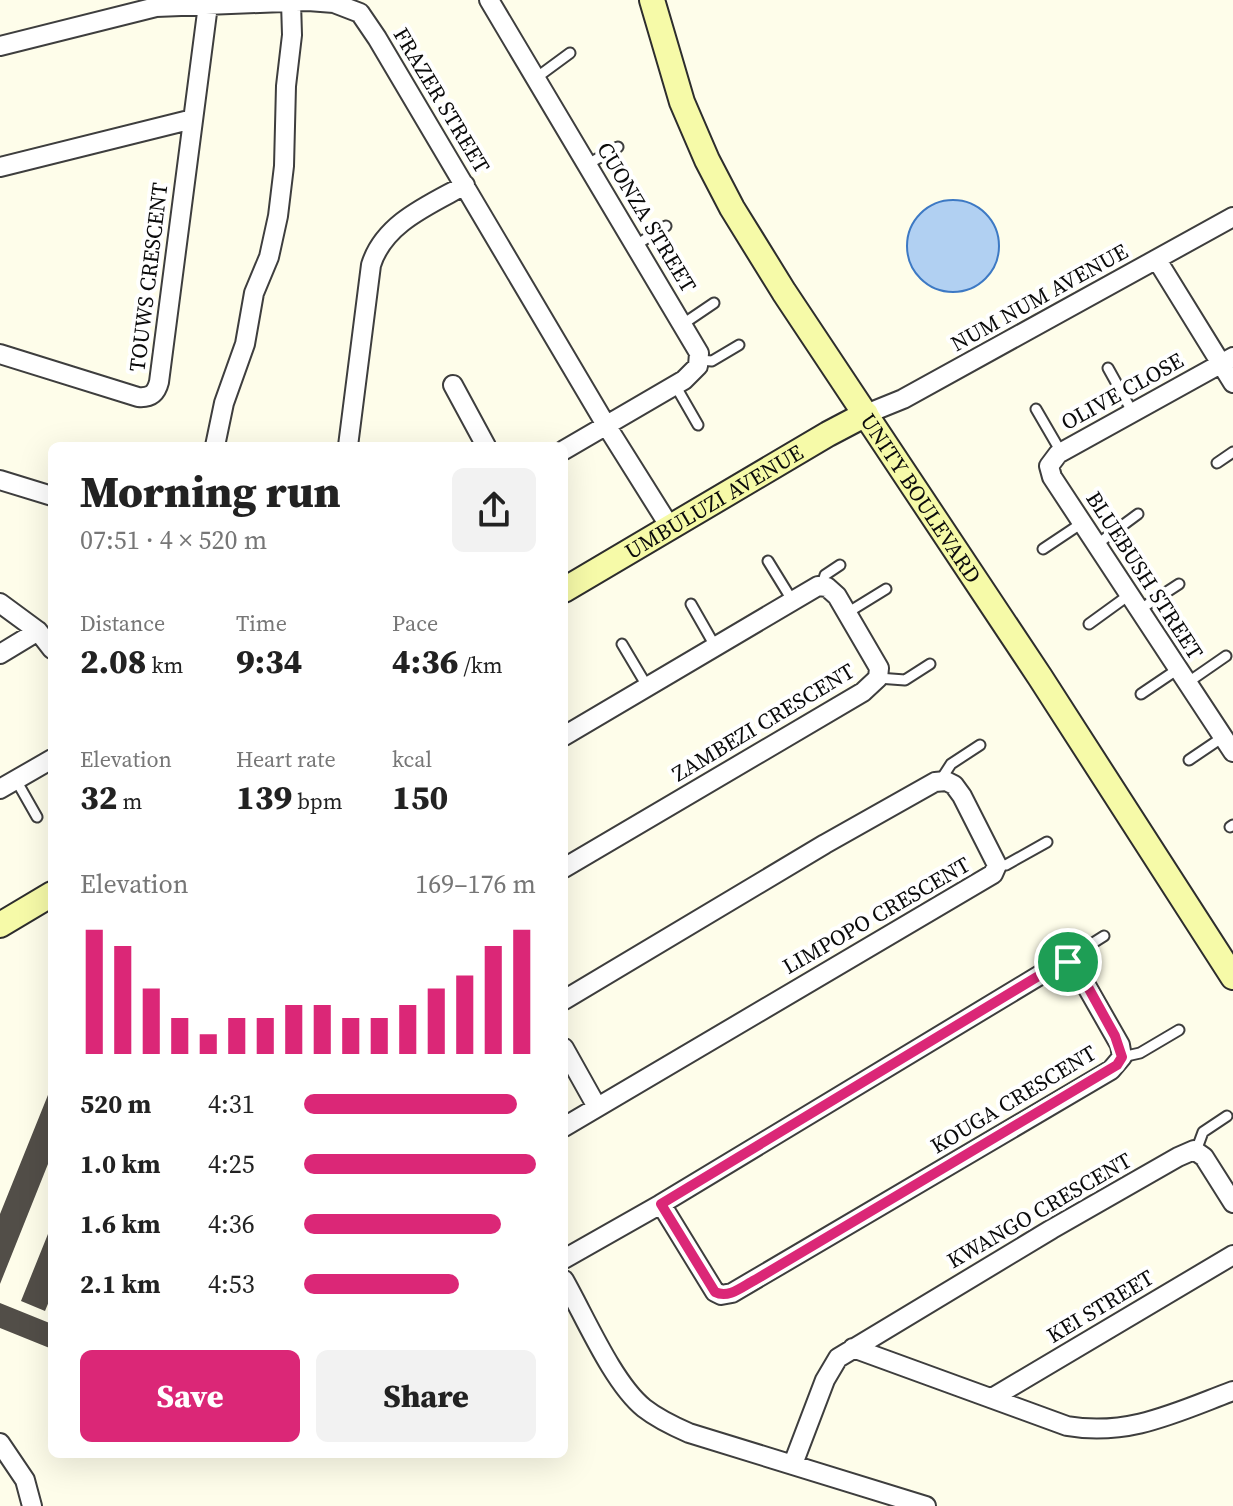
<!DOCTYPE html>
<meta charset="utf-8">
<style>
:root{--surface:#fff;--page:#f2f2f2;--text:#222;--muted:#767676;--accent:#db2777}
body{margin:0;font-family:"Source Serif 4",serif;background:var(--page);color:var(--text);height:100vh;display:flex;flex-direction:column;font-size:30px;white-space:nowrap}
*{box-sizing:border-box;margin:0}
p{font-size:26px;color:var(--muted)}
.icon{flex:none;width:44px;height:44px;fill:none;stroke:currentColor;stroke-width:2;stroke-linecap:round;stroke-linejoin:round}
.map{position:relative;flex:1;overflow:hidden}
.details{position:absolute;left:48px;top:442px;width:520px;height:1016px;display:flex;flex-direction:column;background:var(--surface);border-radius:12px;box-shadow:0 8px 32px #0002}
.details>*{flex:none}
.pin{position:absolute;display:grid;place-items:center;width:68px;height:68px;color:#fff;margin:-34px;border:4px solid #fff;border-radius:50%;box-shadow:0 2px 8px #0007}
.round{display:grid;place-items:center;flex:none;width:84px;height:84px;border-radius:12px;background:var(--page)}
.summary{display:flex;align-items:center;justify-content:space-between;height:136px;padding:0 32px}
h1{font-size:44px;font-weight:800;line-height:60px}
.stats{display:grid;grid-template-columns:repeat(3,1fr);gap:12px;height:136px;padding:8px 32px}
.stats div{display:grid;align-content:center}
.stats b{font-size:34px;font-weight:800}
.stats small{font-size:22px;font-weight:400}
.stats p{font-size:22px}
.chart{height:224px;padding:16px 32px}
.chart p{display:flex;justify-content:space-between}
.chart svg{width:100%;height:144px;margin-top:8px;stroke:var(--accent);stroke-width:6}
.primary-button{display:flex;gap:16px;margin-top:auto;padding:16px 32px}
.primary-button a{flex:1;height:92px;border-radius:12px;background:var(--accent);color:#fff;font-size:32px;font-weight:800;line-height:92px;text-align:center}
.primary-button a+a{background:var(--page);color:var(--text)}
ul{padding:0 32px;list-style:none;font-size:26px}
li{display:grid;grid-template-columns:128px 96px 1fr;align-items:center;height:60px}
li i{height:20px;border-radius:10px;background:var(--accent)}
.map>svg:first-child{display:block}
.water{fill:#b1d0f2;stroke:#3d79c4;stroke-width:2}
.building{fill:#524e48}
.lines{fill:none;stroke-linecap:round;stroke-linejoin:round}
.lane-casing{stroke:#3e3e3e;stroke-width:13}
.street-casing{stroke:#3e3e3e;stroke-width:22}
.secondary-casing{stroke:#2d2d2d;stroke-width:28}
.lane{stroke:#fff;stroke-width:9}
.street{stroke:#fff;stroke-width:18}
.secondary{stroke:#f6faa8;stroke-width:24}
.route-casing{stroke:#fff;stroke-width:16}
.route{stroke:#db2777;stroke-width:10}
.labels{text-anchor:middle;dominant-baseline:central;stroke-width:8;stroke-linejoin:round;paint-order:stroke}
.street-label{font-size:22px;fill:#0b0b0b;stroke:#fff}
</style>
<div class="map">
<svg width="1233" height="1506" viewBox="0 0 1233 1506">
<rect width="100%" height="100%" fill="#fefdea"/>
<!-- water -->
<path class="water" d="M907 246a46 46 0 1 1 92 0a46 46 0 1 1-92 0Z"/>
<!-- building -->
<path class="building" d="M52,1085V1154L0,1284V1214Z
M52,1224V1294L45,1311L21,1301Z
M0,1303L52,1324V1349L0,1328Z"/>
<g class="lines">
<!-- lane casing -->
<g class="lane-casing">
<path id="lane" d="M536,78L570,53
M588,164L618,147
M636,245L666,226
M683,324L714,303
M699,360L712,361L739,345
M1108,368L1133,413
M675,385L698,425
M1036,409L1061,452
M1217,463L1233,452
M1096,545L1138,514
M1043,549L1082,523
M768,561L792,600
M822,585L825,575L840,565
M691,604L715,646
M1139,610L1179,584
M847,613L886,589
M1089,624L1129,595
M622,644L647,686
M878,678L905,680L930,664
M1187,683L1226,656
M1141,694L1178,669
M1189,760L1223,737
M16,780L37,817
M940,781L951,764L980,745
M1230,827L1233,825
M997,865H1006L1047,842
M1072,963L1077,953L1104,936
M1122,1057L1140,1053L1179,1030
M1196,1151L1203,1132L1227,1116"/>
</g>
<!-- street casing -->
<g class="street-casing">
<path id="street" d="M489,0L699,353L698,366L684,380L564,450
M0,46L156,7L308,1L334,3L360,13L377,38L606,425L670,527
M0,167L193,119
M1157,260L1233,383
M0,354L138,397C150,398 156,394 159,382L208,5
M1233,357L1058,454L1049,466L1052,477L1233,752
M453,385L486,446
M866,414L903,399L1233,217
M215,446L224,403L245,344L254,293L269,257L278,216L284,166L286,86L292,35L291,2
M348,446L371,265C384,223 429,205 465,185
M0,480L52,496
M0,603L38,631L52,649
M0,654L38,631
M564,736L818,586L827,587L837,596L879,668L878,678L863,692L564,868
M0,789L52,759
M564,1000L825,844L935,782L946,781L954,785L962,796L997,865L993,874L564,1127
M564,1048L597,1107
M564,1259L661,1204L1060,963L1068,962L1075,966L1120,1045L1122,1057L1111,1070L732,1293L721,1295L715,1292L661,1204
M564,1280C585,1317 613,1383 644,1408C658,1419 673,1426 689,1433L926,1506
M853,1348L1067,1426C1128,1437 1177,1412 1233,1391
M992,1398L1233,1255
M0,1443L25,1480L32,1506
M793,1464L825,1380L838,1358L1052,1229L1178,1157L1194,1150L1204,1157L1233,1203"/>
</g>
<!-- secondary casing -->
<g class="secondary-casing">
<g id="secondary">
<path id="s1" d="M652,0L682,102L707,160L732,208L784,292L1040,677L1233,977"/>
<path id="s2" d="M564,590L828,434L866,414"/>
<path d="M0,925L52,894"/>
</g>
</g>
<!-- lane -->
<use href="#lane" class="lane"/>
<!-- street -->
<use href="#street" class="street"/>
<!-- secondary -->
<use href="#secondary" class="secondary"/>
</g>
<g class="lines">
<!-- route casing -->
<g class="route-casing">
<path id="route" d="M1068,962L1078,969L1115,1036L1122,1057L1117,1065L755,1280C743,1286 729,1299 715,1292L661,1204L1060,963Z"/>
</g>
<!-- route -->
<use href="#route" class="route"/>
</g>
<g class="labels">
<!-- street labels -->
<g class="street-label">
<text transform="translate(442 100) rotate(59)">FRAZER STREET</text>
<text transform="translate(647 217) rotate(59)">CUONZA STREET</text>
<text transform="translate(148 277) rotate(-83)">TOUWS CRESCENT</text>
<text transform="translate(1039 297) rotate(-29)">NUM NUM AVENUE</text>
<text transform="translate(1122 391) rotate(-29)">OLIVE CLOSE</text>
<text stroke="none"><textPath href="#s1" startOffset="570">UNITY BOULEVARD</textPath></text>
<text stroke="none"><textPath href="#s2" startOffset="174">UMBULUZI AVENUE</textPath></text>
<text transform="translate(1145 575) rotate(57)">BLUEBUSH STREET</text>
<text transform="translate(763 722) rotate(-31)">ZAMBEZI CRESCENT</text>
<text transform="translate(876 915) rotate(-30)">LIMPOPO CRESCENT</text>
<text transform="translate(1013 1099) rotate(-31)">KOUGA CRESCENT</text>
<text transform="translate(1039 1210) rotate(-30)">KWANGO CRESCENT</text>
<text transform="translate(1100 1306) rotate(-31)">KEI STREET</text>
</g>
</g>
</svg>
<div class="pin" style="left:1068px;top:962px;background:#1e9e55"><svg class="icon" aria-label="arrive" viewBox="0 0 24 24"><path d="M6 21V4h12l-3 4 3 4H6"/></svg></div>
<section class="details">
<div class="summary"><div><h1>Morning run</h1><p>07:51 · 4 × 520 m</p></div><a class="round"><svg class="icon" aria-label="share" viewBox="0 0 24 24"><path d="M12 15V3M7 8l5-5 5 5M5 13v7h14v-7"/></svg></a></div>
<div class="stats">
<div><p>Distance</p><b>2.08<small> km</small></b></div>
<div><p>Time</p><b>9:34</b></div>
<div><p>Pace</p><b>4:36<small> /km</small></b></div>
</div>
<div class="stats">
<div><p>Elevation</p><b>32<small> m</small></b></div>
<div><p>Heart rate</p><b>139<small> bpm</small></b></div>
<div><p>kcal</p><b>150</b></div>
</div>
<div class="chart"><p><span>Elevation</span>169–176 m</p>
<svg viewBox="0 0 160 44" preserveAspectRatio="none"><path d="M5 44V6M15 44V11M25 44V24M35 44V33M45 44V38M55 44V33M65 44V33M75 44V29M85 44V29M95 44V33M105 44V33M115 44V29M125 44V24M135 44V20M145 44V11M155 44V6"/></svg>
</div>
<ul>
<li><b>520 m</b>4:31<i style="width:92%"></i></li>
<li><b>1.0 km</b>4:25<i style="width:100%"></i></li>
<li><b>1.6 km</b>4:36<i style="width:85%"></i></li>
<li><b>2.1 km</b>4:53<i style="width:67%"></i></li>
</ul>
<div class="primary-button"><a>Save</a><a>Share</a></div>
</section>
</div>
